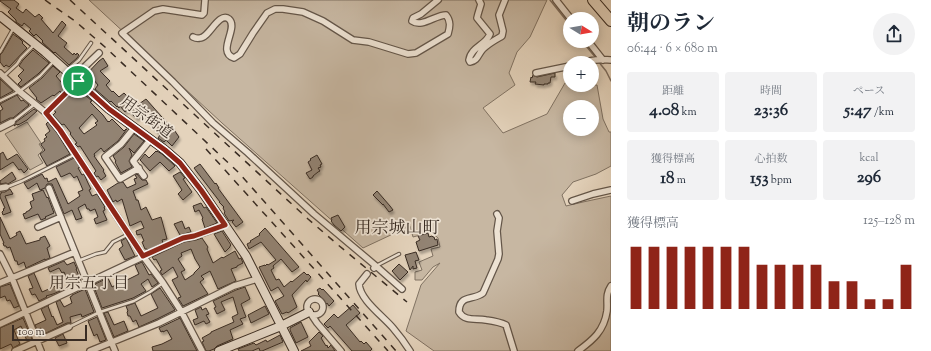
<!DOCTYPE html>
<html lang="ja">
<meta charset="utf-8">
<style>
:root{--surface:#fff;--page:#f2f2f3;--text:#1f2937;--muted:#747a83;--accent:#8f2418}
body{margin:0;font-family:"Sorts Mill Goudy","Noto Serif JP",serif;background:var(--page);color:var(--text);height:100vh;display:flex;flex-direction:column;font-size:15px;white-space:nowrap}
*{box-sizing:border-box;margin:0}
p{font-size:13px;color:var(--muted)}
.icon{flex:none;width:22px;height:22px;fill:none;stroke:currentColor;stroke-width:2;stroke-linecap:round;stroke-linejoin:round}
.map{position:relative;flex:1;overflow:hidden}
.drawer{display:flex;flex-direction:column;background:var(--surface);width:320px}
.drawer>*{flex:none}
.needle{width:26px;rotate:101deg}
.fabs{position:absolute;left:563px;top:12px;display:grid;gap:8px}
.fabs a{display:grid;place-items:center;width:36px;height:36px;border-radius:50%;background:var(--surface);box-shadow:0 2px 10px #0003;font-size:20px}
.scale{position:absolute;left:12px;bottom:10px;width:75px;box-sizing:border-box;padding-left:4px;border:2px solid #392c23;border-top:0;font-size:11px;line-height:14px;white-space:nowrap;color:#392c23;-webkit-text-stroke:3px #ede2d3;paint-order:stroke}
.pin{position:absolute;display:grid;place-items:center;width:34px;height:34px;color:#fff;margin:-17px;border:2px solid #fff;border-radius:50%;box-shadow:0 1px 4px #0007}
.round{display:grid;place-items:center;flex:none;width:42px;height:42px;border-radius:21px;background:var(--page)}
.overview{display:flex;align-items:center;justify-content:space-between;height:68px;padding:0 16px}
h1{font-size:22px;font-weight:700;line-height:30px}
.figures{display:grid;grid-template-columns:repeat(3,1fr);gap:6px;height:68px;padding:4px 16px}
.figures div{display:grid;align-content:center;border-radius:4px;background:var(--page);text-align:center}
.figures b{font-size:17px;font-weight:700}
.figures small{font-size:11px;font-weight:400}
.figures p{font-size:11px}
.chart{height:112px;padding:8px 16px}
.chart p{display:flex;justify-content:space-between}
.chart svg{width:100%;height:72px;margin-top:4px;stroke:var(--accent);stroke-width:6}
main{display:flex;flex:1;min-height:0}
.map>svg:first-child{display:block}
.green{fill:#c7b7a2;stroke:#807262;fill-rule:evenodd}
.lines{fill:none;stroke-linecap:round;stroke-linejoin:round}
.stream{stroke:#7d6e60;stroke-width:1.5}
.building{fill:#928373;stroke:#392c23;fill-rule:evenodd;filter:url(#shadow)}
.lane-casing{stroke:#645649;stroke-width:4.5}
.street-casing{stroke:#645649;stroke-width:8}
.secondary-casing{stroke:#392c23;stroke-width:10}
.highway-casing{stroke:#392c23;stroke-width:12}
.lane{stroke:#ede2d3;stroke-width:2.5}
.street{stroke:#ede2d3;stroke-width:5.5}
.secondary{stroke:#ede2d3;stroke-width:8}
.highway{stroke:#e4d3bc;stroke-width:10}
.rail{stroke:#392c23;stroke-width:1.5;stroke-dasharray:7 7;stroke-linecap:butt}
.route-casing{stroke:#fff;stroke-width:8}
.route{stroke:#8f2418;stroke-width:5}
.labels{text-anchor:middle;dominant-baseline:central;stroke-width:3.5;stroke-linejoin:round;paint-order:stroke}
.street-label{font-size:15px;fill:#392c23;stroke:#ede2d3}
.neighbourhood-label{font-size:16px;fill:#392c23;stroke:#ede2d3}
.quarter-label{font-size:17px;fill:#392c23;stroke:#ede2d3}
</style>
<main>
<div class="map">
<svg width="611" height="351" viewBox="0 0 611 351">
<defs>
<filter id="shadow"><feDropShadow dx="1.5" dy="3" stdDeviation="1" flood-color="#0004"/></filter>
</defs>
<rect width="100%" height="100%" fill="#e4d3bc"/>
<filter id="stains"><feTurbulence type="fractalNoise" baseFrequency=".005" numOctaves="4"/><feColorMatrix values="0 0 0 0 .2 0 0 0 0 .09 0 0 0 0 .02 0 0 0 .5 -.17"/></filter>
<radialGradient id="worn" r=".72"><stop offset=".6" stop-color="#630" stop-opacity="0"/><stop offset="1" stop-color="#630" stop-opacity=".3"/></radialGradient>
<!-- green -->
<path class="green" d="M89,0H547L530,37L517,52L509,73L515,85L483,108L503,133L547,114L565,83H570V85H597L603,119L609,132H611V166L596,174L573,182L562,195L566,206L583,202L611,196V351H434L406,331L421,285L440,263L433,267L422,280H415V272L422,270L419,262L433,256L431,249L440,247L438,238L431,232L413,237L410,226L363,248L222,123ZM570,107H592V129H570Z
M27,122L41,143L39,144L43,150L38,155L43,163L30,170L5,134Z"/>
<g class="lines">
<!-- stream -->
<path class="stream" d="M550,0L570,25
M582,41L596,58
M598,61L606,71L611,81"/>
</g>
<!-- building -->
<path class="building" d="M0,0H14L19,4L16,8L23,13L26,9L35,17L39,14L43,18L41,19L53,33L62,21L66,25L58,36L67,43L64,47L73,55L74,53L76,55L77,53L79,55L77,58L69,65L55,52L54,53L42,42L43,41L36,34L34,36L29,31L31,29L24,23L22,26L16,22V20L8,12L11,9L0,1Z
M13,34L20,39L23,42L22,43L27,48L9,67L6,65L4,67L0,62V55L2,53Z
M33,50L49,63L38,74L21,87L18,84L22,80L18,76L24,70L19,66L23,60Z
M103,58L108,66L100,71L110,81L106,85L112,92L113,91L119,97L124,93L130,99L132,97L139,104L146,99L169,125L170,124L179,137L172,146L166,140L164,142L158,138L160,135L142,113L137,119L128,110L125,112L120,106L119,108L117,106V107L111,101L110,102L95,89L98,85L93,79L88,83L83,78L99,61Z
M53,66L60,72L56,76L62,83L64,81L68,86L61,93L60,91L54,96L53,95L41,103L36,99L37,98L29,88L42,78Z
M555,73V77H551L550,83H548V84H544V85L535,84L536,82H530L531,77L532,78L533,75L537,77Z
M0,79L13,91L0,98Z
M78,89L92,101L90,102L103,115L108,122L109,121V122L112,119L124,131L126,129H127L118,141L104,152L101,148L94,154L95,156H94L104,170L103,171L106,176L101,180L98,176L96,177L94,173L96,171L80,146L78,147L75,144L77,143L70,134L71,133L64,124L62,125L53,115L56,112L53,110L72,90L75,92ZM92,114L98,121L95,123L97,125L84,134L79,128Z
M17,95L21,101L23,100L29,105L13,118H10L0,123V111L3,109L0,104Z
M34,109L37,111L27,120L20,124L17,125V124L14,126L16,122Z
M48,122L57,133L70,154L47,166L40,154L45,150L41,145V144L45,141L44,139L47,137L45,135L50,131L46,124Z
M134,134L144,141L134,153L129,148L132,155L129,161L132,167L121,173L115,162L116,161L113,156L124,147Z
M156,151L157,152V151L162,154L175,166L169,171L160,162L150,171L140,160L145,154L149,158Z
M3,152L7,160L17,154L28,169L24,173L21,169L19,170L13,162L0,170V154Z
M317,155L322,164L320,165L321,167L318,168L320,171L318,172L313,176V177L310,179L306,173L312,170L308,162L311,160L310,159Z
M74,158L80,167L78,168L82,175L84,174L88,183L91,189L89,190L92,196L97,194L105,207H104L105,210L103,211L107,220L96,224L94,219L98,217L95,209L90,211L89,209H87L85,204L78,208L82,218L76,220L72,210L64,214L52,184H47L45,188L40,190L37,183L28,189L24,183L42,174L45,179L47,178L48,182L56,178L68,204L80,196L78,192L83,190L77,176L74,178L70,173L61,177L56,167Z
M200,164L215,184L216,183L219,188H218L243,222L236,227L232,222L234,220L229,221L224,213L225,212L223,208L224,207L219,202H220L194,168Z
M12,172L16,179L8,184L6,183L0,184V181Z
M180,172L185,178L183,179L192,192L183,200L178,194L182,190L173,176Z
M137,174L142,180H146L148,184L133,191L136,199V200H138L141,210L146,207L152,220L161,217L167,239L162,240L163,243L148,250L147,249H145L142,242L144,241L141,234L137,235L136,231L144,228L141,221L130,226L122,199L117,202L116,200L113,202L107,190L118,183L123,182L127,188L136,184L134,179L137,178L135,175Z
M10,189L13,194L5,196L11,212L3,215L2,212L4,210L3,209L5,208L0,197V194H1V192H5Z
M43,190L47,198L48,197L54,213L45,217L46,218L41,220L38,214L25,219L23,214L26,213V212L30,210V209L32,208L30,202L34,200L32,194Z
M377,191L390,206L393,210L389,212L383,204V205L373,195Z
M201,203L204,208L206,207L217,223L205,228L202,219L203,218L199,210L195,212L193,206Z
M338,215L342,222L345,227L341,231L334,225L331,221L332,220L331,218Z
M0,217L10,239L17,235L16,233L20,231L26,244L40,240V238L45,236L50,246L47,248L50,258L45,260V259L26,268L24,262L18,265L17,261H15L10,247L7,248L6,246H4L3,243H4L0,234Z
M182,221L185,229L189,227L191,232L180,235L174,224Z
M265,228L299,267L292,272L281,259L273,266L274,268L271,270L276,280L279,279L284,287L291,281L292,282L304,272L307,275L308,274L311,277L307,282L306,280L292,295L297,307L288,313L287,312L282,314L275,301L284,296L278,287L271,291L259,267L265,265V266L267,264L268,265L276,260L261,242L249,249L247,244L251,242L250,241L260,235L259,234Z
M222,231L231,245L230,246V247L225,252L214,234Z
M428,233L429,237L432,236L433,237H434L435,240L437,239L438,245L419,251L416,242L420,240L418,236Z
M126,238L135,256L125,260L119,249L123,246L121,241Z
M202,238L208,247L207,249L213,263L222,257L223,258L235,251L239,259L241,258L243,263L237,266V267L231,269L236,281L218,289L210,271L201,276L204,279L200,282L208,294L183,306L178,298L181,297L172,280L178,277L173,267L162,275L160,271L162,270L156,259L154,260L152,257L184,242L196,240ZM191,249L195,259L200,267L194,273V274L185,280L181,272L185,270L178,259L182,256L181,253Z
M416,252L419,260L415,261L417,268L413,269V266L410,270L405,255Z
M64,261L67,265L74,262L77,269H76L81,281L75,284L73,278L68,281L64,272L62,273L59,268L50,272L48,268Z
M142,262L149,275L151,274L158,283L152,287L148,279L141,284L146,291L133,298L102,308L94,287L96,286L95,284L108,278L112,287L125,280V281L139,274L135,265Z
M399,264L408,272L400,280L392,271Z
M34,273L42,292L60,284L63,290L53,294L46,296L47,297L39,301L35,294L32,295L29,289L33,288L28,276Z
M10,284L19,306L14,308L10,300L7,301L5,296L0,298V287Z
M245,287L250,299L241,304L246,317L240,319L243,324L230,330L233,339L217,346L214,349L209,351H206L202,342L204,341L202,338L211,333V332L234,322L232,317L238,314L233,297L221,302L225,310L217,314L214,308L216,307L213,301L236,290Z
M160,288L175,310L157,319L139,327L136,320L133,322L130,316H128L127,312L128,311L126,306L135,303L141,316L158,308L151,294Z
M320,288L322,290L323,289L334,301L329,306L327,303L326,304L323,301L324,300L318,294L319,293L317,290Z
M85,289L94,312L82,317L81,314L70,317L71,323H67L44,334L41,328L37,330L35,325L46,320L41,309L49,305L48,306L52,317L53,316L57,325L63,322L56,302L60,300L64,307L72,303L70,297L72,296V295Z
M353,305L360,313L346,325L360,342L361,341L364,344L366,342L372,349L370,351H352L330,326L328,328L324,324L334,314L338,318Z
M265,306L269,314L251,323L248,315Z
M201,307L202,310L206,308L209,314L206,315L210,322L206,324L204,321L195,325L193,320L198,318L195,310Z
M108,312L114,325L124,321L128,331L114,337L104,313Z
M97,317L106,340L100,342L97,334L94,336L88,321Z
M23,318L32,339L27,341L21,326L14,330L20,344L13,348L11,344L0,349V328Z
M180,318L197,351H153L152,347L162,344L172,339L167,330L163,332V331L161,332L159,328Z
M301,322L308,337L296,343L290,330V328Z
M319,332L323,336L321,338L326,346L327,345L328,348L331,345L335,351H301L311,346L309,342Z
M63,334L67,343L59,346L55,338Z
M280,335L283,342L262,351H260L259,348L252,351H239L238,349L254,343L256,345L266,340L267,342Z"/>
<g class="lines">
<!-- lane casing -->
<g class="lane-casing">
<path id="lane" d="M0,52L13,29
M67,70L79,60L91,43
M4,76L17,64L21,58L34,45
M0,101L20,91L40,76L53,62
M46,113L76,82
M12,122L35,104
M7,187L22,181L76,154
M78,261L96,254L105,252L113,242L129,234
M376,266L399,254
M69,327L100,312L134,301L150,292L163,283"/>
</g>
<!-- street casing -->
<g class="street-casing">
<path id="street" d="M205,0L204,13L202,15L163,9L154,11L122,33L173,82L213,123L248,153L314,214L376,266L374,268
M479,0L481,4L478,14L477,18L490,34C486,45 471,47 469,60L470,62C478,61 478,54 483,49C489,43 495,40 502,36L503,31L499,15L505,0
M556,0L571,19
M193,37C195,38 197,39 200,38C209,38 219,11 229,19C239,28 216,52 234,58L240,54L253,33L267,13L275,9H283L303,12L323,21L353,40L369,42L408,54L416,53L448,34C450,27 451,21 446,15C435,15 422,28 412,21L413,18L421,14L438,0
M588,41L603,60
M582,63C591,60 601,59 611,60
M0,73L20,92L46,113L60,130L143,256L163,283L181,311L202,351
M536,73L570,66
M74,77L99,53
M0,128L12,122
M134,128L121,144L105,157L120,179L139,168
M144,176L133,161L151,139
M0,188L6,187
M49,188L115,351
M572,201L593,194L611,190
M497,214L499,218L497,231L499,254L498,259L483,293C473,301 459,294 459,312C465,322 476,318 486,320C493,321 500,322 506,325L514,351
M38,227L61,217
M0,254L12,278L41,351
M376,266L402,289
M367,274L359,284C360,300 383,316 393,328C399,335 405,343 410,351
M0,283L75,252
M307 307a8 8 0 1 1 16 0a8 8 0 1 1-16 0Z
M311,314L317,323L341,351
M0,324L168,245L183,238L195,236L225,225
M15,351L69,327
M90,351L159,323L234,286L257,279
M578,351C593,340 604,331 607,311C608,301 605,295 611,286"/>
</g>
<!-- secondary casing -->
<g class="secondary-casing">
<path id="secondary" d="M0,16L45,52L109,109L165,150L180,163L201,190L246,256L294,351
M219,351L281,326L309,312"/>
</g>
<!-- highway casing -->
<g class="highway-casing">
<path id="highway" d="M593,0L611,21"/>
</g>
<!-- lane -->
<use href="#lane" class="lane"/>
<!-- street -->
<use href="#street" class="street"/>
<!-- secondary -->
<use href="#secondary" class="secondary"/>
<!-- highway -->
<use href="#highway" class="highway"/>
<!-- rail -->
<path class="rail" d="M45,0L75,21L105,47L238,172L286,226L396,351
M70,0L308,219L337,244L407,302
M206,149L388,351"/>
</g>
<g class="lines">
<!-- route casing -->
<g class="route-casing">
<path id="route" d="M78,81L109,109L165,150L180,163L201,190L225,225L194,236L183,238L143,256L60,130L46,113Z"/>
</g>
<!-- route -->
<use href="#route" class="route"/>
</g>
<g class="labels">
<!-- street labels -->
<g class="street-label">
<text transform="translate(146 118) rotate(36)">用宗街道</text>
</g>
<!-- neighbourhood labels -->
<g class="neighbourhood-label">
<text x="89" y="284">用宗五丁目</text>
</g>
<!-- quarter labels -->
<g class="quarter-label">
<text x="397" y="229">用宗城山町</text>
</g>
</g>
<rect width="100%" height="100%" filter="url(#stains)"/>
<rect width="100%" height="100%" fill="url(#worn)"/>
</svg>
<div class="fabs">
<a><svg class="needle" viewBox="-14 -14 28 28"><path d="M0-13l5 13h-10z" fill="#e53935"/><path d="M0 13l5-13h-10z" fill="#747a83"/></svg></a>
<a>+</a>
<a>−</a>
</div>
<div class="scale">100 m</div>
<div class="pin" style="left:78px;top:81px;background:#1e9e55"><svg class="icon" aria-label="arrive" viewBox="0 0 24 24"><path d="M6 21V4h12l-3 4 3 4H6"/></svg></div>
</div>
<section class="drawer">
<div class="overview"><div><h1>朝のラン</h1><p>06:44 · 6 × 680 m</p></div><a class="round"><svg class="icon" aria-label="share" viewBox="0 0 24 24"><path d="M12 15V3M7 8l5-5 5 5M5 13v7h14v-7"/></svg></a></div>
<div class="figures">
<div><p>距離</p><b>4.08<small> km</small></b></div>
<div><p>時間</p><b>23:36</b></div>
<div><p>ペース</p><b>5:47<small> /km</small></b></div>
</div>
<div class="figures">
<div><p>獲得標高</p><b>18<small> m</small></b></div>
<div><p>心拍数</p><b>153<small> bpm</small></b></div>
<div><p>kcal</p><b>296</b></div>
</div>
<div class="chart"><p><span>獲得標高</span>125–128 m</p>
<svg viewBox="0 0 160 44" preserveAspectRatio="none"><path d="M5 44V6M15 44V6M25 44V6M35 44V6M45 44V6M55 44V6M65 44V6M75 44V17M85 44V17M95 44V17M105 44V17M115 44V27M125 44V27M135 44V38M145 44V38M155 44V17"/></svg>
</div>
</section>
</main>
